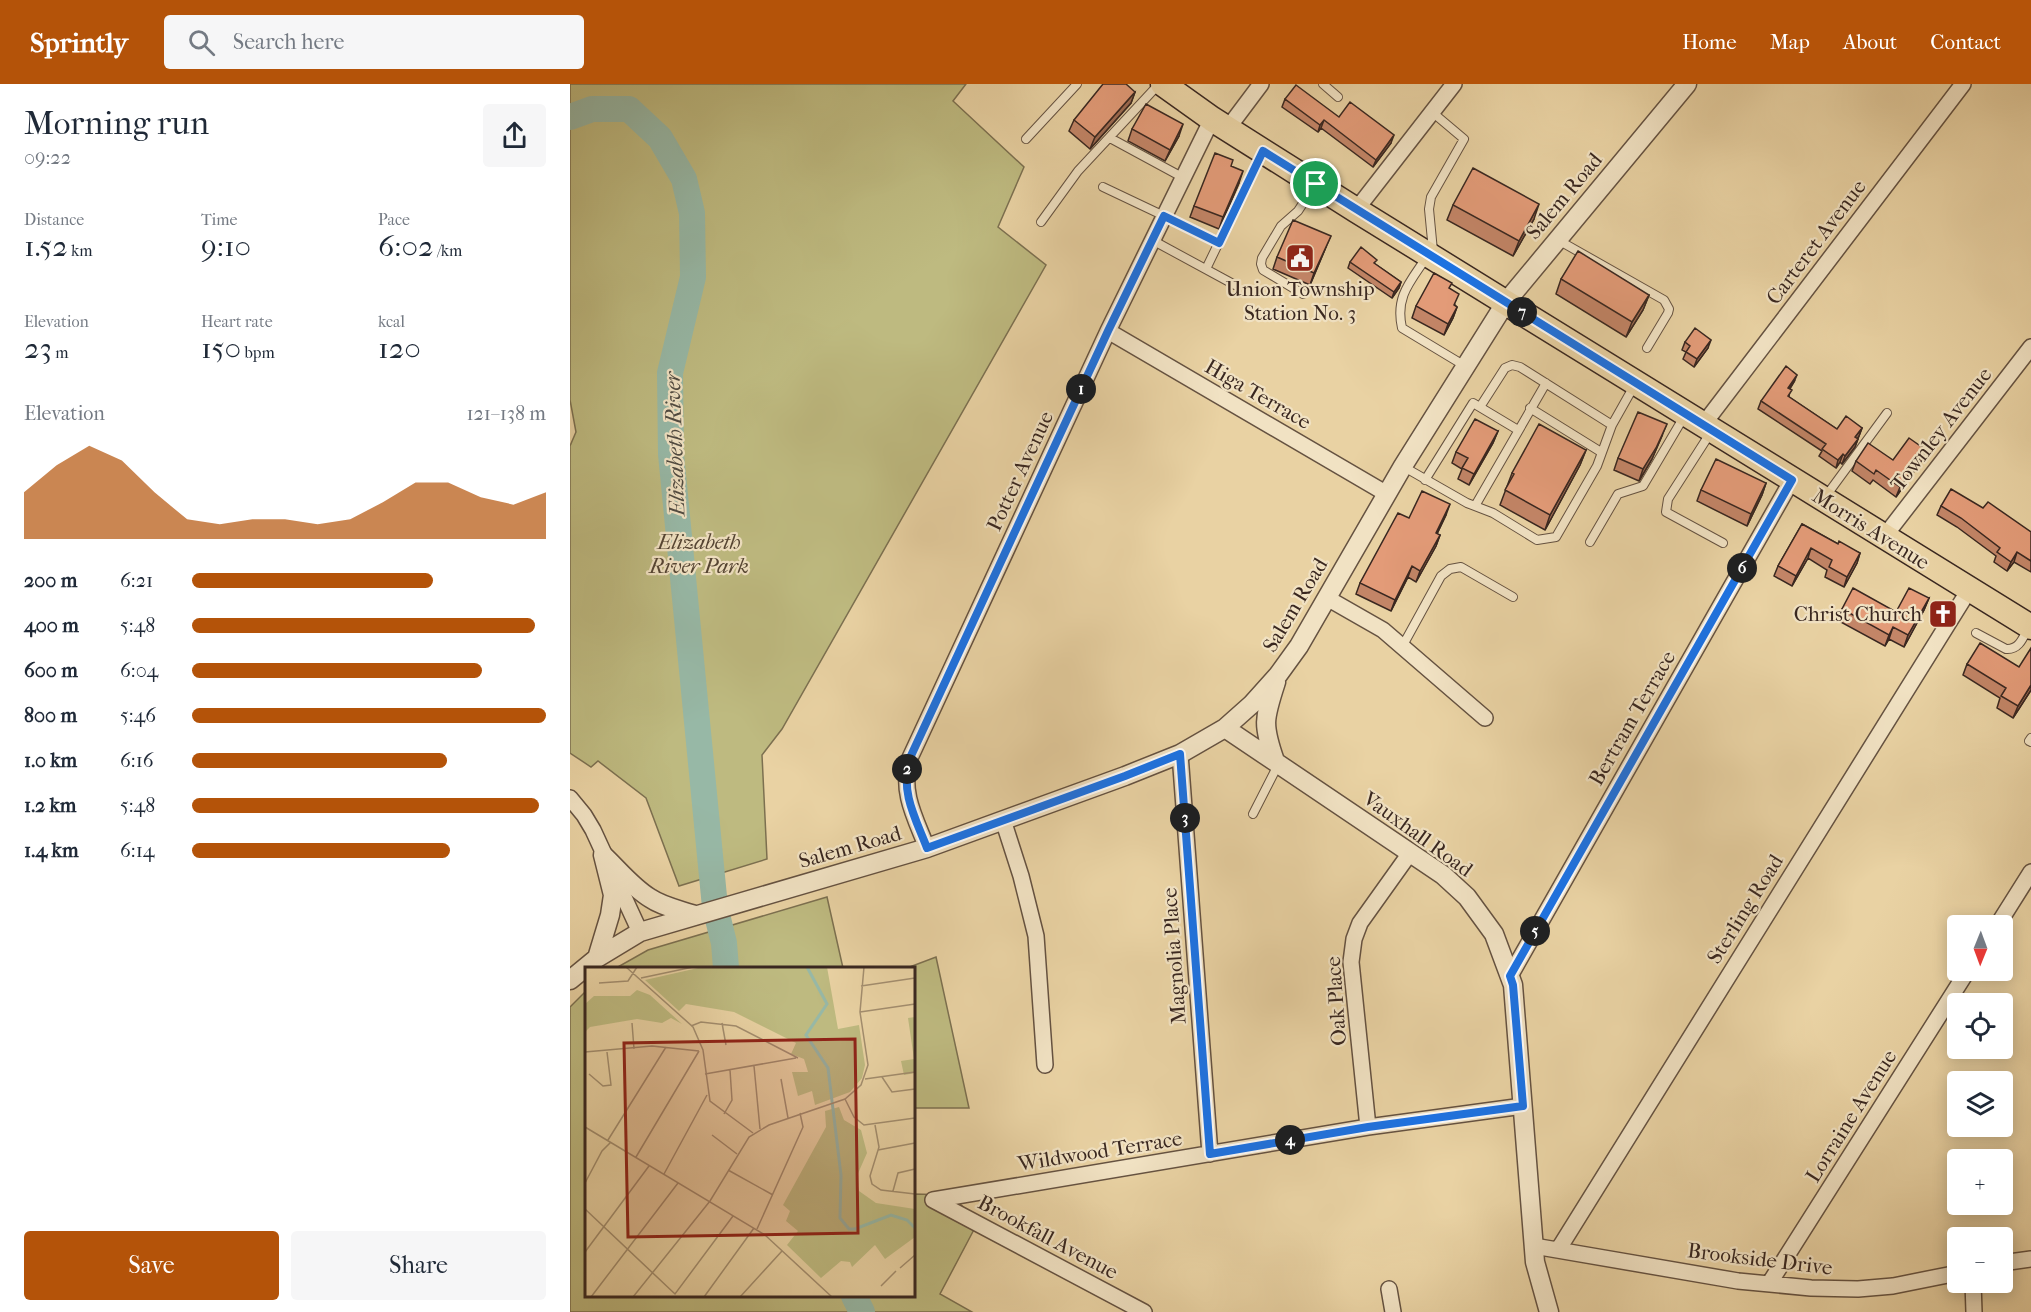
<!DOCTYPE html>
<meta charset="utf-8">
<style>
:root{--surface:#fff;--page:#f6f6f7;--text:#1f2937;--muted:#747a83;--accent:#b45309}
body{margin:0;font-family:"IM FELL French Canon",serif;background:var(--page);color:var(--text);height:100vh;display:flex;flex-direction:column;font-size:22px;white-space:nowrap}
*{box-sizing:border-box;margin:0}
p{font-size:20px;color:var(--muted)}
.icon{flex:none;width:33px;height:33px;fill:none;stroke:currentColor;stroke-width:2;stroke-linecap:round;stroke-linejoin:round}
.map{position:relative;flex:1;overflow:hidden}
.sheet{display:flex;flex-direction:column;background:var(--surface);width:570px}
.sheet>*{flex:none}
.needle{width:39px;rotate:181deg}
.fabs{position:absolute;left:1377px;top:831px;display:grid;gap:12px}
.fabs a{display:grid;place-items:center;width:66px;height:66px;border-radius:6px;background:var(--surface);box-shadow:0 3px 15px #0003;font-size:30px}
.pin{position:absolute;display:grid;place-items:center;width:51px;height:51px;color:#fff;margin:-26px;border:3px solid #fff;border-radius:50%;box-shadow:0 2px 6px #0007}
.km{position:absolute;width:30px;height:30px;margin:-15px;border-radius:50%;background:#222;color:#fff;font-size:16px;line-height:30px;text-align:center}
.round{display:grid;place-items:center;flex:none;width:63px;height:63px;border-radius:6px;background:var(--page)}
.overview{display:flex;align-items:center;justify-content:space-between;height:102px;padding:0 24px}
h1{font-size:33px;font-weight:600;line-height:45px}
.stats{display:grid;grid-template-columns:repeat(3,1fr);gap:9px;height:102px;padding:6px 24px}
.stats div{display:grid;align-content:center}
.stats b{font-size:30px;font-weight:600}
.stats small{font-size:16px;font-weight:400}
.stats p{font-size:16px}
.chart{height:168px;padding:12px 24px}
.chart p{display:flex;justify-content:space-between}
.chart svg{width:100%;height:108px;margin-top:6px;fill:var(--accent);opacity:.7}
.primary-button{display:flex;gap:12px;margin-top:auto;padding:12px 24px}
.primary-button a{flex:1;height:69px;border-radius:6px;background:var(--accent);color:#fff;font-size:24px;font-weight:600;line-height:69px;text-align:center}
.primary-button a+a{background:var(--page);color:var(--text)}
ul{padding:0 24px;list-style:none;font-size:20px}
li{display:grid;grid-template-columns:96px 72px 1fr;align-items:center;height:45px}
li i{height:15px;border-radius:8px;background:var(--accent)}
header{display:flex;align-items:center;gap:36px;box-sizing:border-box;height:84px;padding:0 30px;background:var(--accent);color:#fff}
header strong{font-size:28px}
nav{display:flex;gap:33px;margin-inline-start:auto;font-size:21px}
.search{width:420px;height:54px;background:var(--page);display:flex;align-items:center;gap:15px;box-sizing:border-box;padding:0 21px;border-radius:6px;color:var(--muted);font-size:22px}
main{display:flex;flex:1;min-height:0}
.map>svg:first-child{display:block}
.green{fill:#beba80;stroke:#7c7050;stroke-width:1.5}
.lines{fill:none;stroke-linecap:round;stroke-linejoin:round}
.river{stroke:#97b8a6;stroke-width:26}
.service-casing{stroke:#655241;stroke-width:10}
.minor-casing{stroke:#655241;stroke-width:18}
.tertiary-casing{stroke:#655241;stroke-width:21}
.primary-casing{stroke:#392720;stroke-width:27}
.service{stroke:#f1e2c3;stroke-width:8}
.minor{stroke:#f1e2c3;stroke-width:15}
.tertiary{stroke:#f1e2c3;stroke-width:18}
.primary{stroke:#e9d2a3;stroke-width:24}
.wall{fill:#c38567;stroke:#392720;stroke-width:1.5}
.shaded-wall{fill:#9f6c54;stroke:#392720;stroke-width:1.5}
.building{fill:#e39b78;stroke:#392720;stroke-width:1.5}
.route-casing{stroke:#fff;stroke-width:12}
.route{stroke:#1a73e8;stroke-width:8}
.labels{text-anchor:middle;dominant-baseline:central;stroke-width:4.5;stroke-linejoin:round;paint-order:stroke}
.street-label{font-size:21px;fill:#392720;stroke:#f1e2c3}
.poi-label{font-size:21px;fill:#392720;stroke:#f1e2c3}
.park-label{font-size:21px;font-style:italic;fill:#544433;stroke:#f1e2c3}
.water-label{font-size:22px;font-style:italic;fill:#504b42;stroke:#f1e2c3}
.inset-river{fill:none;stroke:#97b8a6;stroke-width:3}
.inset-road{fill:none;stroke:#a38e6f;stroke-width:1.5}
.view{fill:#8f2418;fill-opacity:0.15;stroke:#8f2418;stroke-width:3}
.inset-edge{fill:none;stroke:#392720;stroke-width:3}
</style>
<header>
<strong>Sprintly</strong>
<div class="search"><svg class="icon" aria-label="search" viewBox="0 0 24 24"><circle cx="10" cy="10" r="6"/><path d="M15 15l6 6"/></svg>Search here</div>
<nav><a>Home</a><a>Map</a><a>About</a><a>Contact</a></nav>
</header>
<main>
<section class="sheet">
<div class="overview"><div><h1>Morning run</h1><p>09:22</p></div><a class="round"><svg class="icon" aria-label="share" viewBox="0 0 24 24"><path d="M12 15V3M7 8l5-5 5 5M5 13v7h14v-7"/></svg></a></div>
<div class="stats">
<div><p>Distance</p><b>1.52<small> km</small></b></div>
<div><p>Time</p><b>9:10</b></div>
<div><p>Pace</p><b>6:02<small> /km</small></b></div>
</div>
<div class="stats">
<div><p>Elevation</p><b>23<small> m</small></b></div>
<div><p>Heart rate</p><b>150<small> bpm</small></b></div>
<div><p>kcal</p><b>120</b></div>
</div>
<div class="chart"><p><span>Elevation</span>121–138 m</p>
<svg viewBox="0 0 160 44" preserveAspectRatio="none"><path d="M0 44V25L10 14L20 6L30 12L40 25L50 36L60 38L70 36L80 36L90 38L100 36L110 29L120 21L130 21L140 27L150 30L160 25V44z"/></svg>
</div>
<ul>
<li><b>200 m</b>6:21<i style="width:68%"></i></li>
<li><b>400 m</b>5:48<i style="width:97%"></i></li>
<li><b>600 m</b>6:04<i style="width:82%"></i></li>
<li><b>800 m</b>5:46<i style="width:100%"></i></li>
<li><b>1.0 km</b>6:16<i style="width:72%"></i></li>
<li><b>1.2 km</b>5:48<i style="width:98%"></i></li>
<li><b>1.4 km</b>6:14<i style="width:73%"></i></li>
</ul>
<div class="primary-button"><a>Save</a><a>Share</a></div>
</section>
<div class="map">
<svg width="1461" height="1228" viewBox="0 0 1461 1228">
<rect width="100%" height="100%" fill="#e9d2a3"/>
<filter id="stains"><feTurbulence type="fractalNoise" baseFrequency=".00333" numOctaves="4"/><feColorMatrix values="0 0 0 0 .2 0 0 0 0 .09 0 0 0 0 .02 0 0 0 .5 -.17"/></filter>
<radialGradient id="worn" r=".72"><stop offset=".6" stop-color="#630" stop-opacity="0"/><stop offset="1" stop-color="#630" stop-opacity=".3"/></radialGradient>
<!-- green -->
<path class="green" d="M0,0H396L383,17L454,83L428,143L476,181L212,645L192,671L197,775L109,802L76,714L28,677L21,683L0,669V362L6,348L0,316Z
M257,813L273,884H46L78,866Z
M366,873L399,1024H344V884H337Z
M16,907V1212H344V1110L381,1111L408,1138L370,1210L402,1228H0V923Z"/>
<g class="lines">
<!-- river -->
<path class="river" d="M0,33L22,25H59L90,54L114,95L122,129L123,193L100,289L101,370L145,823L154,859L156,884
M284,1212L292,1228"/>
<!-- service casing -->
<g class="service-casing">
<path id="service" d="M753,0L768,13
M862,28L894,55L861,113L859,125L863,167
M540,54L612,93
M456,55L507,0
M533,103L649,158
M471,138L508,87L589,0
M582,156L665,201
M988,156L1094,216L1099,225L1098,229L1077,264
M856,174C840,198 825,213 832,244L895,282
M636,185L691,71
M733,210L693,186L691,180L692,174L711,142L728,127L743,104
M910,323L935,284L942,281L950,283L1042,341
M960,324L1031,368
M1141,348L1098,415L1096,428L1153,459
M834,383L897,419L923,429L967,456L986,453L1027,382L1042,341L1064,302
M855,396L903,319L948,346
M1256,412L1317,329
M905,422L976,299
M1020,458L1048,410L1073,402L1115,331
M1406,549L1436,565C1449,566 1453,554 1458,544
M832,563L871,492L880,485L891,483L943,513
M1461,654L1459,657L1461,658
M683,730L708,681"/>
</g>
<!-- minor casing -->
<g class="minor-casing">
<path id="minor" d="M658,44L691,0
M786,126L884,0
M538,247L817,410
M1133,341L1393,0
M1314,453L1461,263
M757,514L813,546L915,634
M610,670L640,1070
M0,714L14,731L23,746L70,848
M433,736L451,792L466,852L475,981
M357,764C345,733 331,710 339,676L538,247L642,35
M1427,842L1461,788
M940,892L1222,396
M798,1043L781,878L784,855L790,839L840,769
M363,1116L798,1043L953,1022
M363,1116L574,1228
M964,1162L1168,1197L1241,1204L1288,1205L1323,1202L1388,1189
M988,1166L1399,506
M1432,1179L1461,1175
M1403,1198L1404,1228
M1199,1200L1398,886
M819,1205L823,1228"/>
</g>
<!-- tertiary casing -->
<g class="tertiary-casing">
<path id="tertiary" d="M655,644L873,791L897,813L924,850L943,901L965,1178L979,1228
M705,677C692,640 694,635 706,598
M33,771C48,785 62,803 80,814C93,823 110,826 125,831
M27,874L40,831L43,811L33,771
M0,896L27,874L70,848L357,764L555,692L610,670L655,644L682,620L708,591L729,562L833,382L936,218L1117,0"/>
</g>
<!-- primary casing -->
<g class="primary-casing">
<path id="primary" d="M593,0L642,35L786,126L1461,543"/>
</g>
<!-- service -->
<use href="#service" class="service"/>
<!-- minor -->
<use href="#minor" class="minor"/>
<!-- tertiary -->
<use href="#tertiary" class="tertiary"/>
<!-- primary -->
<use href="#primary" class="primary"/>
</g>
<!-- wall -->
<path class="wall" d="M565,8L561,19L520,65L499,47L504,36Z
M715,15L821,59L803,83L751,44L748,48L712,23Z
M562,45L609,52L595,77L558,57Z
M661,82L669,99L649,145L620,133L624,122Z
M883,121L964,135L943,172L877,136Z
M756,163L740,201L703,185L707,173Z
M780,178L805,180L831,198L829,204L822,214L778,184Z
M991,195L1079,211L1073,226L1056,253L986,210Z
M879,205L885,221L887,223L883,234L874,251L842,234L846,222Z
M1115,258L1138,264L1124,283L1113,275L1116,268L1112,266Z
M1224,298L1220,305L1219,313L1267,345L1292,344L1285,363L1272,380L1270,378L1266,384L1249,372L1252,367L1188,325L1191,317Z
M928,347L923,359L899,401L888,395L892,385L882,379L886,368Z
M1092,352L1082,375L1069,397L1044,386L1048,374Z
M1016,366L1010,381L975,446L930,421L942,389Z
M1356,366L1352,376L1326,413L1303,396L1300,400L1282,387L1286,377L1323,376Z
M1196,399L1192,411L1177,442L1127,417L1131,406Z
M1371,422L1413,424L1461,448V488L1444,478L1437,487L1424,478L1426,472L1387,443L1367,431Z
M876,431L867,450L870,451L866,462L846,498L838,493L821,527L786,510L790,499L839,434Z
M1232,440L1268,460L1290,469L1287,479L1274,503L1255,493L1257,486L1238,474L1222,502L1204,492L1208,482Z
M1359,514L1354,526L1334,563L1319,555L1315,562L1267,536L1272,525L1326,528Z
M1397,580L1461,606L1443,634L1427,624L1430,614L1393,591Z"/>
<!-- shaded-wall -->
<path class="shaded-wall" d="M565,8L561,19L520,65L525,53Z
M754,36L751,44L748,48L750,41Z
M613,40L609,52L595,77L600,66Z
M824,51L821,59L803,83L806,76Z
M673,87L669,99L649,145L653,133Z
M969,120L964,135L943,172L949,157Z
M761,152L756,163L740,201L744,189Z
M831,198L829,204L822,214L824,208Z
M1079,211L1073,226L1056,253L1062,238Z
M887,223L883,234L874,251L878,240Z
M1141,256L1138,264L1124,283L1127,275Z
M1227,291L1224,298L1215,311L1218,304Z
M1097,340L1082,375L1069,397L1073,385Z
M1292,344L1289,352L1283,361L1285,353Z
M928,347L923,359L899,401L904,390Z
M1288,355L1285,363L1272,380L1275,372Z
M1016,366L1010,381L975,446L980,431Z
M1356,366L1352,376L1326,413L1330,403Z
M1273,370L1270,378L1266,384L1268,376Z
M1196,399L1192,411L1177,442L1181,430Z
M880,420L876,431L862,460L866,449Z
M870,451L866,462L846,498L850,487Z
M1241,464L1238,474L1222,502L1226,492Z
M1447,468L1444,478L1437,487L1441,478Z
M1290,469L1287,479L1274,503L1277,493Z
M842,482L838,493L821,527L825,516Z
M1359,514L1354,526L1334,563L1338,551Z
M1323,543L1319,555L1315,562L1319,551Z
M1461,601V606L1443,634L1448,622Z"/>
<!-- building -->
<path class="building" d="M533,0H556L565,8L525,53L504,36Z
M726,1L769,33L780,18L824,51L806,76L754,36L750,41L715,15Z
M576,20L613,40L600,66L562,45Z
M645,69L663,76L661,82L673,87L653,133L624,122Z
M903,84L969,120L949,157L883,121Z
M723,136L761,152L744,189L707,173Z
M791,163L807,176L804,179L831,198L824,208L780,178Z
M1008,167L1079,211L1062,238L991,195Z
M864,189L882,199L879,204L889,210L884,221L887,223L878,240L846,222Z
M1125,244L1141,256L1127,275L1116,268L1120,262L1115,258Z
M1216,282L1227,291L1218,304L1222,306L1218,312L1267,345L1276,332L1292,344L1285,353L1288,355L1275,372L1273,370L1268,376L1252,365L1256,360L1191,317Z
M1068,328L1097,340L1086,364L1073,385L1048,374Z
M905,335L928,347L904,390L892,384L898,374L886,368Z
M969,340L1016,366L980,431L935,406L944,390L942,389Z
M1339,354L1356,366L1330,403L1306,386L1304,390L1286,377L1298,359L1323,376Z
M1146,375L1196,399L1181,430L1131,406Z
M1381,405L1413,424L1418,418L1461,448V477L1447,468L1441,478L1427,468L1430,464L1391,434L1371,422Z
M852,407L880,420L866,449L870,451L850,487L842,482L825,516L790,499L828,429L839,434Z
M1232,440L1268,460L1269,457L1290,469L1277,493L1259,483L1262,476L1241,464L1226,492L1208,482Z
M1283,504L1326,528L1339,504L1359,514L1338,551L1323,543L1319,551L1272,525Z
M1410,559L1449,583L1461,564V601L1448,622L1431,612L1436,604L1397,580Z"/>
<g class="lines">
<!-- route casing -->
<g class="route-casing">
<path id="route" d="M693,67L1222,396L940,892L943,901L953,1022L798,1043L640,1070L610,670L555,692L357,764C345,733 331,710 339,676L538,247L594,132L649,159Z"/>
</g>
<!-- route -->
<use href="#route" class="route"/>
</g>
<!-- icons -->
<defs>
<g id="civic-square" transform="scale(1.5)"><rect x="-9" y="-9" width="18" height="18" rx="4" fill="#8f2418" stroke="#f1e2c3"/><path d="M-.6-6.5H3V-4.5H.6V-3L4-1V1h2V6H-6V1h2V-1L-.6-3ZM-1.2 2.5V6h2.4V2.5Z" fill="#fff"/></g>
<g id="church-square" transform="scale(1.5)"><rect x="-9" y="-9" width="18" height="18" rx="4" fill="#8f2418" stroke="#f1e2c3"/><path d="M-1.2-6h2.4v3.5h3.3v2.4h-3.3V6h-2.4V-.1h-3.3v-2.4h3.3Z" fill="#fff"/></g>
</defs>
<g fill-rule="evenodd">
<use href="#civic-square" x="730" y="174"/>
<use href="#church-square" x="1373" y="530"/>
</g>
<g class="labels">
<!-- street labels -->
<g class="street-label">
<text transform="translate(994 112) rotate(-50)">Salem Road</text>
<text transform="translate(1246 158) rotate(-53)">Carteret Avenue</text>
<text transform="translate(688 310) rotate(30)">Higa Terrace</text>
<text transform="translate(1371 345) rotate(-52)">Townley Avenue</text>
<text transform="translate(450 387) rotate(-65)">Potter Avenue</text>
<text transform="translate(1301 445) rotate(32)">Morris Avenue</text>
<text transform="translate(725 521) rotate(-59)">Salem Road</text>
<text transform="translate(1062 634) rotate(-60)">Bertram Terrace</text>
<text transform="translate(848 750) rotate(36)">Vauxhall Road</text>
<text transform="translate(280 763) rotate(-16)">Salem Road</text>
<text transform="translate(1175 825) rotate(-58)">Sterling Road</text>
<text transform="translate(604 872) rotate(-94)">Magnolia Place</text>
<text transform="translate(766 917) rotate(-94)">Oak Place</text>
<text transform="translate(1281 1032) rotate(-58)">Lorraine Avenue</text>
<text transform="translate(530 1067) rotate(-9)">Wildwood Terrace</text>
<text transform="translate(478 1153) rotate(28)">Brookfall Avenue</text>
<text transform="translate(1190 1175) rotate(7)">Brookside Drive</text>
</g>
<!-- poi labels -->
<g class="poi-label">
<text x="730" y="205">Union Township<tspan x="730" dy="24">Station No. 3</tspan></text>
<text x="1352" y="530" text-anchor="end">Christ Church</text>
</g>
<!-- park labels -->
<g class="park-label">
<text x="129" y="458">Elizabeth<tspan x="129" dy="24">River Park</tspan></text>
</g>
<!-- water labels -->
<g class="water-label">
<text transform="translate(105 360) rotate(-92)">Elizabeth River</text>
</g>
</g>
<!-- overview -->
<g transform="translate(15 883)">
<rect width="330" height="330" fill="#e9d2a3"/>
<path d="M242,0L253,62L274,58L280,98L277,111L265,125L230,138L227,124L213,129L207,105H223L219,92L206,87L211,76L149,45L101,37L94,44L60,13L113,1ZM52,23L65,28L97,57L86,51L77,56L52,52L5,60L0,65V37L9,29H45ZM330,50V106L319,108L316,94L329,92L323,51ZM254,140L259,153L276,163L282,186L271,211L274,224L291,236L330,242V270L300,292L290,278L267,300L265,295L256,294L236,311L202,278L213,264L201,254L205,244L198,238L241,160L240,144Z" fill="#beba80"/>
<path class="inset-river" d="M222,0L242,37L221,68L243,101L256,208L255,251L264,262H270L306,248L322,253L330,261"/>
<path class="inset-road" d="M41,0L108,60L118,83L125,134L168,166M56,11L108,0M14,16L43,14L52,0M276,19L330,11M275,45L330,37M47,56L49,82M137,56L141,78M106,59L116,55L151,59L213,91M0,85L67,79L114,84M169,99L175,162M4,107L18,119L26,118L22,85M120,107L211,91M297,110L307,125L330,122M196,112L203,151M280,112L330,105M260,132L269,150L279,158L330,151M139,147L147,133L145,103M290,158L294,180L285,209L287,217L296,223L330,227M0,160L180,268L247,330M127,168L152,187M23,173L81,80M293,183L330,176M51,190L114,84M143,203L188,228M79,207L122,128M0,216L17,184L26,175M308,224L313,206L330,202M0,242L90,327L148,249M172,262L218,160L215,146M0,285L64,199M315,301L330,288M296,319L311,304M6,330L93,216M48,330L125,234L164,170L184,158L260,132L276,118L283,98L275,45L279,0M119,330L169,261M155,330L197,284"/>
<path class="view" d="M270,72L273,266L43,270L39,76Z"/>
<rect width="330" height="330" class="inset-edge"/>
</g>
<rect width="100%" height="100%" filter="url(#stains)"/>
<rect width="100%" height="100%" fill="url(#worn)"/>
</svg>
<div class="fabs">
<a><svg class="needle" viewBox="-14 -14 28 28"><path d="M0-13l5 13h-10z" fill="#e53935"/><path d="M0 13l5-13h-10z" fill="#747a83"/></svg></a>
<a><svg class="icon" aria-label="locate" viewBox="0 0 24 24"><circle cx="12" cy="12" r="6"/><path d="M12 2v4M12 18v4M2 12h4M18 12h4"/></svg></a>
<a><svg class="icon" aria-label="layers" viewBox="0 0 24 24"><path d="M12 4l9 5-9 5-9-5zM3 14l9 5 9-5"/></svg></a>
<a>+</a>
<a>−</a>
</div>
<div class="pin" style="left:746px;top:100px;background:#1e9e55"><svg class="icon" aria-label="arrive" viewBox="0 0 24 24"><path d="M6 21V4h12l-3 4 3 4H6"/></svg></div>
<b class="km" style="left:511px;top:305px">1</b>
<b class="km" style="left:337px;top:685px">2</b>
<b class="km" style="left:615px;top:734px">3</b>
<b class="km" style="left:720px;top:1056px">4</b>
<b class="km" style="left:965px;top:847px">5</b>
<b class="km" style="left:1172px;top:484px">6</b>
<b class="km" style="left:952px;top:228px">7</b>
</div>
</main>
